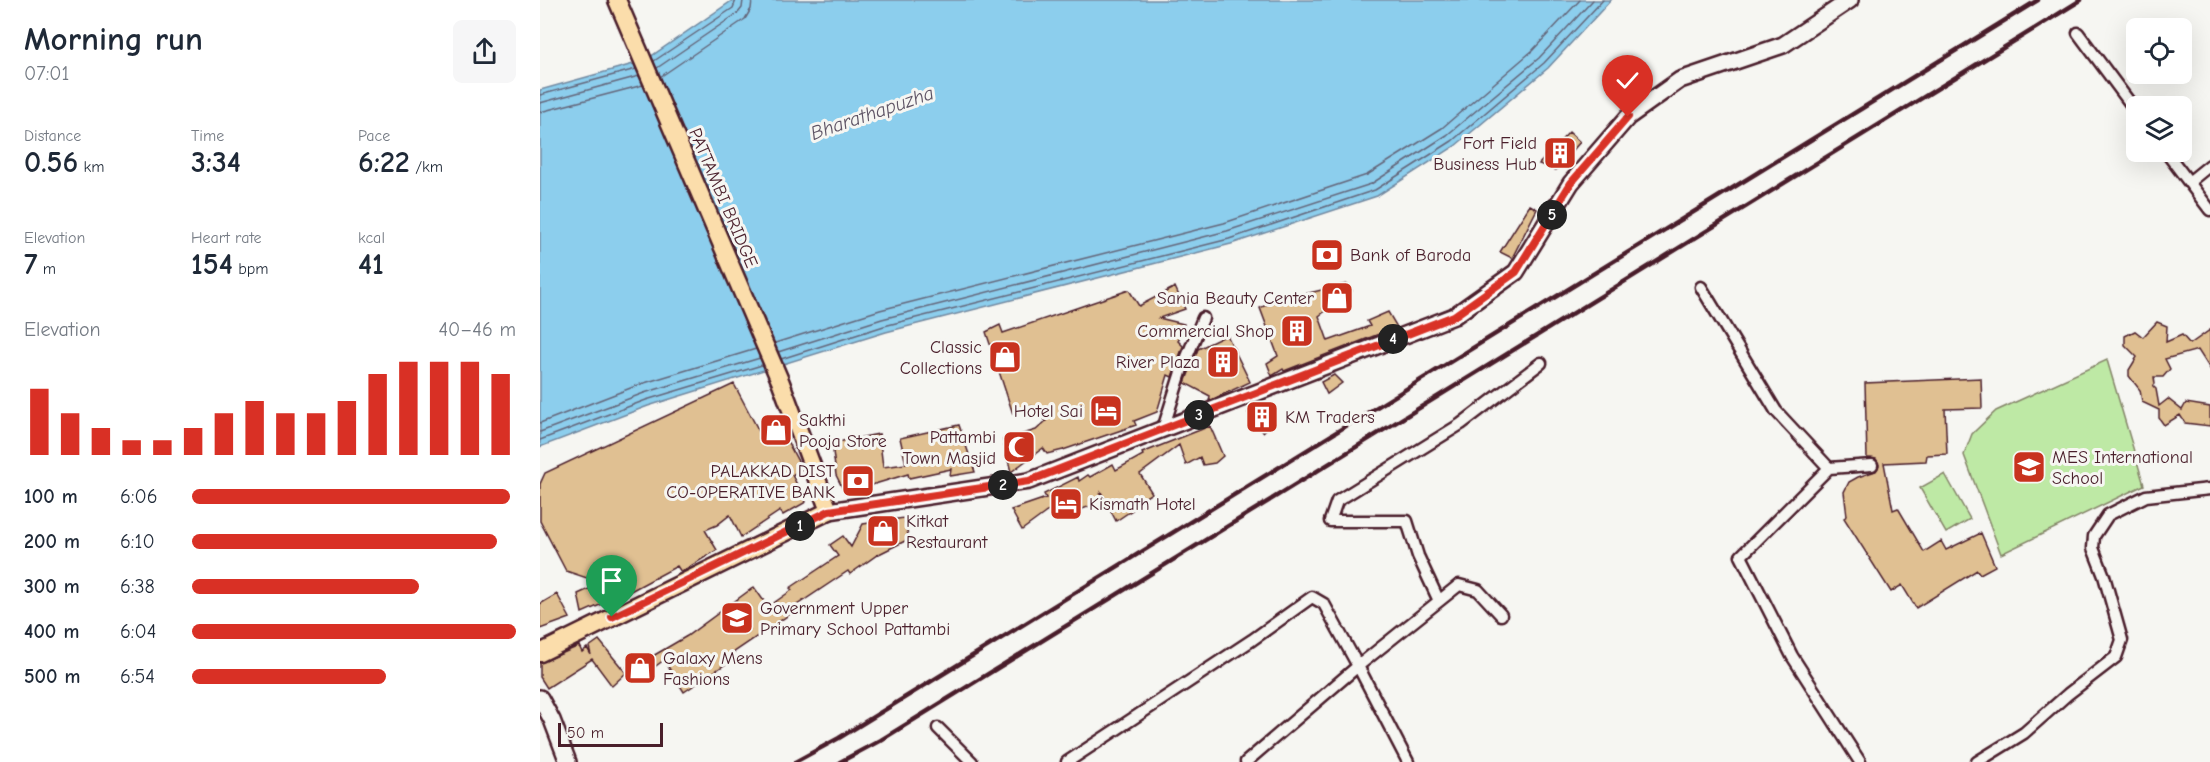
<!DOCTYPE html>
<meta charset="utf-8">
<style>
:root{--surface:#fff;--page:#f6f6f7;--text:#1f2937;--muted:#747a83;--accent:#d93025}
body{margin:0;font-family:"Comic Neue",sans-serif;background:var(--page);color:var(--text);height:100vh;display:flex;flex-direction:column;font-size:22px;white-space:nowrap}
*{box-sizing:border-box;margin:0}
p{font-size:20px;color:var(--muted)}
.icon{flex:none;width:33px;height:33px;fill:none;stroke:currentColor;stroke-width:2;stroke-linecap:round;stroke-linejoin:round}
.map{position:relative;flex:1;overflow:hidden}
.side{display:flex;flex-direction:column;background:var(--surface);width:540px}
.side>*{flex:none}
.tools{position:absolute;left:1586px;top:18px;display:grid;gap:12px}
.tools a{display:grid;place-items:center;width:66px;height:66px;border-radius:9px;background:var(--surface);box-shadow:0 6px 24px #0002;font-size:30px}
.scale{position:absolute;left:18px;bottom:15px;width:105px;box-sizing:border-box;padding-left:6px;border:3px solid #4a1f2b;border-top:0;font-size:16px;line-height:21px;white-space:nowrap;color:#4a1f2b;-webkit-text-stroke:4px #f6f6f2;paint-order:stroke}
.pin{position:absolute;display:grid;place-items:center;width:51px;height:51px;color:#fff;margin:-62px -26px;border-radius:50% 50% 50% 0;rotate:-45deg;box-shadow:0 0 6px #0007}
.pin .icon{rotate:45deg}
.km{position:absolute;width:30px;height:30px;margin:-15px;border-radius:50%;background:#222;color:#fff;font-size:16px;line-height:30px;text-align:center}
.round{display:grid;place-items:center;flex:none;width:63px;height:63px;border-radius:9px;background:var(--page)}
.overview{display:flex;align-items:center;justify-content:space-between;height:102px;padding:0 24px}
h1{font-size:33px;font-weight:700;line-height:45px}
.metrics{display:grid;grid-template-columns:repeat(3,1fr);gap:9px;height:102px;padding:6px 24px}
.metrics div{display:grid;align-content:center}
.metrics b{font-size:30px;font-weight:700}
.metrics small{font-size:16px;font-weight:400}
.metrics p{font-size:16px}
.chart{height:168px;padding:12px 24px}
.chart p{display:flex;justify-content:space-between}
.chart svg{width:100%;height:108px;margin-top:6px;stroke:var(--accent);stroke-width:6}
ul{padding:0 24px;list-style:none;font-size:20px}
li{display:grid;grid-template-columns:96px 72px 1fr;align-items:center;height:45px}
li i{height:15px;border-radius:8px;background:var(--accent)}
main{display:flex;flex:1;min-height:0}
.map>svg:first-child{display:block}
.green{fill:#bee9a5;stroke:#848468;stroke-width:1.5}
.water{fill:#8cceed;stroke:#72889f;stroke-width:1.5}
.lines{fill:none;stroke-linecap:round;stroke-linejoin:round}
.shore{stroke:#646579;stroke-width:1.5}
.building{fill:#e0c092;stroke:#4a1f2b;stroke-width:1.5}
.street-casing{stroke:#4a1f2b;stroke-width:15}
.secondary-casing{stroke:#4a1f2b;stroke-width:20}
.primary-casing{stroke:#4a1f2b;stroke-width:21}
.street{stroke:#f6f6f2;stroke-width:10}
.secondary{stroke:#f6f6f2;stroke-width:15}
.primary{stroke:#fbddab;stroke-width:16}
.rail{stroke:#4a1f2b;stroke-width:4.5}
.route-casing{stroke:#fff;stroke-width:12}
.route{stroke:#d93025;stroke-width:8}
.labels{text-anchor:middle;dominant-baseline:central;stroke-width:6;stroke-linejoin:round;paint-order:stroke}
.poi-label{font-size:18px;fill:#4a1f2b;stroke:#f6f6f2;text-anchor:end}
.street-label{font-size:18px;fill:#4a1f2b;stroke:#f6f6f2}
.water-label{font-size:20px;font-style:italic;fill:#5e5465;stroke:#f6f6f2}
</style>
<main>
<section class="side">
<div class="overview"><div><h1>Morning run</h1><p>07:01</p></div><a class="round"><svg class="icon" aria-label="share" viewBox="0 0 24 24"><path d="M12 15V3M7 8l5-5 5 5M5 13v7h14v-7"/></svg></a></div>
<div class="metrics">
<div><p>Distance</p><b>0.56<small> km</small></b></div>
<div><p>Time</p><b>3:34</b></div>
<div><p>Pace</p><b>6:22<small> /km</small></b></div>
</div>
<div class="metrics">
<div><p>Elevation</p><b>7<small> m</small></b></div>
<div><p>Heart rate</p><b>154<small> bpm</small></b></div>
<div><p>kcal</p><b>41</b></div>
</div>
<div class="chart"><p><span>Elevation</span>40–46 m</p>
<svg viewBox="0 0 160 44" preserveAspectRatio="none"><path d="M5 44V17M15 44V27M25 44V33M35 44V38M45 44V38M55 44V33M65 44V27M75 44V22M85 44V27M95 44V27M105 44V22M115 44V11M125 44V6M135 44V6M145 44V6M155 44V11"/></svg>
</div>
<ul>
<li><b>100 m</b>6:06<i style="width:98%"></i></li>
<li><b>200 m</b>6:10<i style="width:94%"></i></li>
<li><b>300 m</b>6:38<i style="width:70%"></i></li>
<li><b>400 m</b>6:04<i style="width:100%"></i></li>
<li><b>500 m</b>6:54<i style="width:60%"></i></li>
</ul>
</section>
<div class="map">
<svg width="1670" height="762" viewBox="0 0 1670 762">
<rect width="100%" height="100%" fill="#f6f6f2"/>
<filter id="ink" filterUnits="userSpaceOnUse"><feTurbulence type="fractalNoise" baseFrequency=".0167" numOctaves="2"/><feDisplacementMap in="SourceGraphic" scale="12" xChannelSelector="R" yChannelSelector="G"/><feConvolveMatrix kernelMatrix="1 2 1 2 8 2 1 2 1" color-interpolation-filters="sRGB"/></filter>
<g filter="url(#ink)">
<!-- green -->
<path class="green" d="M1567,360L1604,485L1461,554L1424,455L1432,434L1456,411Z
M1405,474L1430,519L1406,533L1380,488Z"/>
<!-- water -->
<path class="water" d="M193,0H1071L1008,68L915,146L837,196L691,244L346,332L108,406L0,447V90L104,61Z"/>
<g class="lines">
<!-- shore -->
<path class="shore" d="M114,61L193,8L196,0
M117,68L198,13L202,8L203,0
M120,77L205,19L211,9L212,0
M0,95L96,69
M0,103L99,76
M0,112L103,85
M235,343L340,310L684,223L827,175L902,128L992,51L1040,0
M238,352L342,319L687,231L831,184L907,135L999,58L1053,0
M241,359L344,326L689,239L835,190L912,141L1004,63L1063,0
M0,423L101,384L216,349
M0,432L104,393L220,358
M0,440L106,400L222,365"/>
</g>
<!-- building -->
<path class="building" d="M1029,132L1040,142L1016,170L999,164Z
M990,205L997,209L972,258L960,252Z
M795,240L801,257L781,267L772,253Z
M806,284L812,291L779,316L788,341L830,326L827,321L848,312L857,327L744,371L743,369L732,376L727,363L738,356L720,308L732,302Z
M635,287L645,309L619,318L644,324L638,341L643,346L632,377L628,375L617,412L594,421L596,425L523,450L507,454L503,448L471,472L463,440L496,430L506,421L492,406L473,414L446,332L460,325L463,333L589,290L599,306Z
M1617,322L1627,326L1626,342L1642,335L1650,344L1670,330V369L1658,350L1625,359L1630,369L1623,377H1614L1615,384L1613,386L1616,389L1619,406L1628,399L1642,410L1646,403L1670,407V426L1645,423L1640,415L1624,425L1619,418V410L1602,402L1600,390L1589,376V370L1597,357L1585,345V336L1595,331L1603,337Z
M687,335L710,382L669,401L670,396L645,383L658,349Z
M794,375L802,383L787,394L781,382Z
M1441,378L1442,408L1405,409L1407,454L1387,455L1386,461L1344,463L1353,510L1358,508L1384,552L1401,541L1406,550L1441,533L1455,566L1440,574L1437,570L1376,608L1362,585L1351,592L1304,518L1307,516L1304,492L1309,482L1318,477L1336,471L1339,465L1336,459L1327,458L1325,383Z
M194,384L221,435L237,422L262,469L252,475L266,502L243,515L240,511L201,537L190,515L177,525L165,530L177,550L141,572L137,566L85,594L42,613L38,594L62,583L26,571L0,521V484L5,473Z
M723,403L735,421L723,432L708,413Z
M419,425L435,472L410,476L411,469L369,478L368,474L305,493L296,475L292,443L339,434L343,467L366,464L360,438Z
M670,426L683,456L675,463L663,465L660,457L646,465L639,445L600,474L612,493L596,503L598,506L576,521L561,492L556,504L518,518L512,508L482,530L471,510L506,498L504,494L538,477L539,481L548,475L550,477L573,464L576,470L603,455L602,453Z
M364,518L369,539L337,555L310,574L308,571L251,609L253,612L187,657L190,661L144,692L124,660L98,679L87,667L103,657L106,660L147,636L214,587L228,607L252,590L250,588L298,556L290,545L303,536L311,547L323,524Z
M17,594L30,618L0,629V604Z
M59,640L86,673L72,686L52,659L7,688L0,677V663L39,646L42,652L47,648L51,655L49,647Z"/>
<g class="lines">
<!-- street casing -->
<g class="street-casing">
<path id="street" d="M1538,33L1596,111
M1626,152L1670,210
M1649,182L1670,165
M1161,287L1236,411L1289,468
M623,429L642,369L663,318
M899,601L878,556L867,521H790L797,501L921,424L1001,363
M398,728L432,762
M527,762L712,640L772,597L784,604L818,666L919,585L938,590L961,615
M706,762L818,666L868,762
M1320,762L1252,656L1201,556L1289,468L1332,465
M1437,762L1484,733L1528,694L1576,657L1582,640L1564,576L1553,548L1554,536L1568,515L1606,496L1670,489"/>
</g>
<!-- secondary casing -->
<g class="secondary-casing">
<path id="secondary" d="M289,511L489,481L914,316L976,272L1031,183L1088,117L1140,80L1243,45L1310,0
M0,698L12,720L28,762"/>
</g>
<!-- primary casing -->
<g class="primary-casing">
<path id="primary" d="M0,653L289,511L241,383L77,0"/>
</g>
<!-- street -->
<use href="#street" class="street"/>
<!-- secondary -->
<use href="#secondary" class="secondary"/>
<!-- primary -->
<use href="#primary" class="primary"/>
<!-- rail -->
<path class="rail" d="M255,762L299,738L1498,0
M300,762L341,740L1541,0"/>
</g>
</g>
<g class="lines" filter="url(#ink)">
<!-- route casing -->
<g class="route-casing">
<path id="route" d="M72,617L289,511L489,481L914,316L976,272L1031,183L1088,117"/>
</g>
<!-- route -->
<use href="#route" class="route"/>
</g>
<!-- icons -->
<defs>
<g id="building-square" transform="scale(1.725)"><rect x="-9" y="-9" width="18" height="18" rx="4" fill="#c8321e" stroke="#f6f6f2"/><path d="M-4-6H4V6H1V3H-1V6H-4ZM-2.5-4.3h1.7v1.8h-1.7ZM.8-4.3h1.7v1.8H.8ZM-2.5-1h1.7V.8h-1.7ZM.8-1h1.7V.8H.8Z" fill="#fff"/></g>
<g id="bank-square" transform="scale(1.725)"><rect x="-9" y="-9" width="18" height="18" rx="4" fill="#c8321e" stroke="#f6f6f2"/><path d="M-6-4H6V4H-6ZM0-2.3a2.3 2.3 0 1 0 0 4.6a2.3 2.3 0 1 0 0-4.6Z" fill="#fff"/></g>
<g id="shop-square" transform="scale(1.725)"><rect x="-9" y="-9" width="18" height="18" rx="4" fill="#c8321e" stroke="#f6f6f2"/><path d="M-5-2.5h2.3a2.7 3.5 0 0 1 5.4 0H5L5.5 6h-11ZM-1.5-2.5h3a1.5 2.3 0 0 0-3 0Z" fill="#fff"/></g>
<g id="hotel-square" transform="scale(1.725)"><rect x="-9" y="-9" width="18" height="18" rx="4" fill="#c8321e" stroke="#f6f6f2"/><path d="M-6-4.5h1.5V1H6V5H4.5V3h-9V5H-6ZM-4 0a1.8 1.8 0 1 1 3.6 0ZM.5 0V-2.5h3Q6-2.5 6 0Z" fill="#fff"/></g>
<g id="mosque-square" transform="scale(1.725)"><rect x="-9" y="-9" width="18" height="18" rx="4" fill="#c8321e" stroke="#f6f6f2"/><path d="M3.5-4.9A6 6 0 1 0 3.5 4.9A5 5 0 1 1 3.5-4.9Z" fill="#fff"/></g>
<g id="school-square" transform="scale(1.725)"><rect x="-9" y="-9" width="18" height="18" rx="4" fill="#c8321e" stroke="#f6f6f2"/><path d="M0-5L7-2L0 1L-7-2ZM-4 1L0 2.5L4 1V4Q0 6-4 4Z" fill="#fff"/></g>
</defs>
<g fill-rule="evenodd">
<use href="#building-square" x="1020" y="153"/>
<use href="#bank-square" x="787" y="255"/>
<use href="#shop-square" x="797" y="298"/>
<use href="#building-square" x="757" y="331"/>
<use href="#shop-square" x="465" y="357"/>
<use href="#building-square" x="683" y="362"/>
<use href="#hotel-square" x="566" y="411"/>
<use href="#building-square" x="722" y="417"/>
<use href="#shop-square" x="236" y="430"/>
<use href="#mosque-square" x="479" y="447"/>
<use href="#school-square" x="1489" y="467"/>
<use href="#bank-square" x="318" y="481"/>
<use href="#hotel-square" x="526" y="504"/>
<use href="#shop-square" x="343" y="531"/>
<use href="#school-square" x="197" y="618"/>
<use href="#shop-square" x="100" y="668"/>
</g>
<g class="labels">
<!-- poi labels -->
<g class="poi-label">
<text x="997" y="143">Fort Field<tspan x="997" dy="21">Business Hub</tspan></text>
<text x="810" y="255" text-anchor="start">Bank of Baroda</text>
<text x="774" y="298">Sania Beauty Center</text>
<text x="734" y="331">Commercial Shop</text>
<text x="442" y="347">Classic<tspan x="442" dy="21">Collections</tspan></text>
<text x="660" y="362">River Plaza</text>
<text x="543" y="411">Hotel Sai</text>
<text x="745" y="417" text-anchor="start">KM Traders</text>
<text x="259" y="420" text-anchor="start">Sakthi<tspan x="259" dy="21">Pooja Store</tspan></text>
<text x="456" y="437">Pattambi<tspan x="456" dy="21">Town Masjid</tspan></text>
<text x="1512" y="457" text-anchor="start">MES International<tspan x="1512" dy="21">School</tspan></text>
<text x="295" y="471">PALAKKAD DIST<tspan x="295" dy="21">CO-OPERATIVE BANK</tspan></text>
<text x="549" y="504" text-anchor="start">Kismath Hotel</text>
<text x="366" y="521" text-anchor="start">Kitkat<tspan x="366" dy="21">Restaurant</tspan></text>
<text x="220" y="608" text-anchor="start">Government Upper<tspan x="220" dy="21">Primary School Pattambi</tspan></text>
<text x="123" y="658" text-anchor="start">Galaxy Mens<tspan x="123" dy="21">Fashions</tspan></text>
</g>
<!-- street labels -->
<g class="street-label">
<text transform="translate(183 198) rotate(67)">PATTAMBI BRIDGE</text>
</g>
<!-- water labels -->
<g class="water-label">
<text transform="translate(332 113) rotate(-19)">Bharathapuzha</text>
</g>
</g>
</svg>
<div class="tools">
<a><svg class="icon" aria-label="locate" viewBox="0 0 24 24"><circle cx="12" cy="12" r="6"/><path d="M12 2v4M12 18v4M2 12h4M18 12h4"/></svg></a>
<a><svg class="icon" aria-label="layers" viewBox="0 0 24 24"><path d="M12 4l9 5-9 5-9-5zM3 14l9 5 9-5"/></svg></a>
</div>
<div class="scale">50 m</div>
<div class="pin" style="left:72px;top:617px;background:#1e9e55"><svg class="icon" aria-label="arrive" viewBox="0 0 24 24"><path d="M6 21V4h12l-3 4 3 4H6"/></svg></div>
<div class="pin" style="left:1088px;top:117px;background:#d93025"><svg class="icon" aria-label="check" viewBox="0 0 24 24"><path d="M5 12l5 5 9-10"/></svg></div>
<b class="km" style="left:260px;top:526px">1</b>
<b class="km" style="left:463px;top:485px">2</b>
<b class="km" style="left:659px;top:415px">3</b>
<b class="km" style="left:853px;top:339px">4</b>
<b class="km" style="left:1012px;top:215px">5</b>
</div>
</main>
